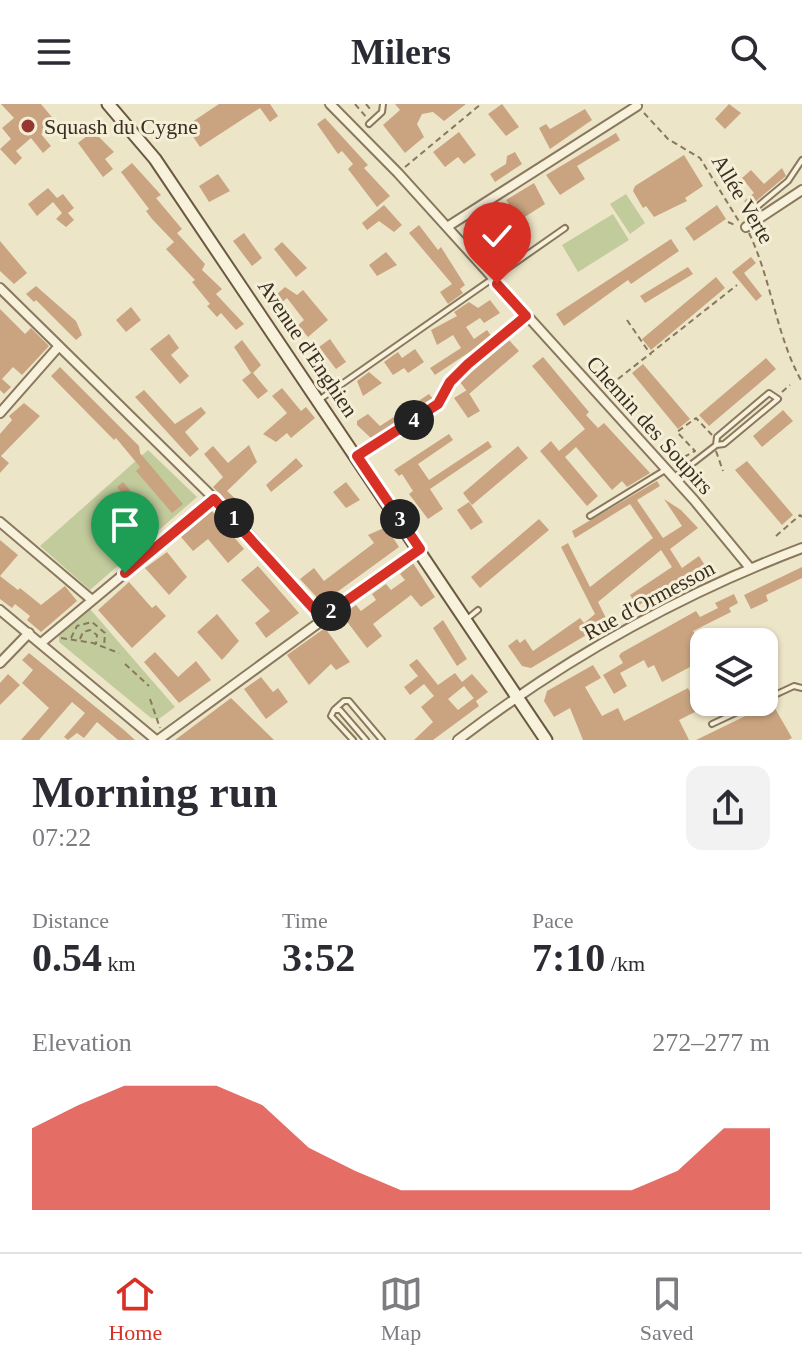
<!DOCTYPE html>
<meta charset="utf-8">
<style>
:root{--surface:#fff;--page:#f2f2f3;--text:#2b2b33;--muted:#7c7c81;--line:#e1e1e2;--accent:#d93025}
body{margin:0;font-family:Georgia,serif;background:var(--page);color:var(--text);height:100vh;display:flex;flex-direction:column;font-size:30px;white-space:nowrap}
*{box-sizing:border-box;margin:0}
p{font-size:26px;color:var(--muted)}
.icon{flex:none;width:44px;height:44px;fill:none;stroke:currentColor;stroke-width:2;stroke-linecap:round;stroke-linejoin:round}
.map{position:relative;height:636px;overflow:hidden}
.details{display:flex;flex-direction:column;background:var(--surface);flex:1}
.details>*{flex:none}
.buttons{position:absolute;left:690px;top:524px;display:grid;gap:16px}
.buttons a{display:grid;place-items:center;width:88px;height:88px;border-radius:16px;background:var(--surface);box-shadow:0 2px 6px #0004;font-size:40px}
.pin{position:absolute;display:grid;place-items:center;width:68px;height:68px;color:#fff;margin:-82px -34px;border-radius:50% 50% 50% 0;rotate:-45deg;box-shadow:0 0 8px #0007}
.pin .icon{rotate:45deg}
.km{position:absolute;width:40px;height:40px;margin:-20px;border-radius:50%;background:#222;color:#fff;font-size:22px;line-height:40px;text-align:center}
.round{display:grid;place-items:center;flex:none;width:84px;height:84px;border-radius:16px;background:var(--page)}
.summary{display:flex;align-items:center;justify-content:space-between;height:136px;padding:0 32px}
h1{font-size:44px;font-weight:700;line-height:60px}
.metrics{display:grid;grid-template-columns:repeat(3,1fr);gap:12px;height:136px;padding:8px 32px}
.metrics div{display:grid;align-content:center}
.metrics b{font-size:40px;font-weight:700}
.metrics small{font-size:22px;font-weight:400}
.metrics p{font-size:22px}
.chart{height:224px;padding:16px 32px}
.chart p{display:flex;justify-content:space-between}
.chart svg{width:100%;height:144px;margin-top:8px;fill:var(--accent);opacity:.7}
header{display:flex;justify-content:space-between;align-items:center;height:104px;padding:0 32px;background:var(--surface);font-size:36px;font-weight:700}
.tab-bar{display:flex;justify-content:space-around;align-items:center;height:112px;border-top:2px solid var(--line);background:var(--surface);font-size:22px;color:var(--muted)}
.tab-bar a{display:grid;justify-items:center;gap:4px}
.tab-bar .active{color:var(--accent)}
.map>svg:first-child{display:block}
.green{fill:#c2cb9c}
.building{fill:#caa480}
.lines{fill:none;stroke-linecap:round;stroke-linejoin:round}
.lane-casing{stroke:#89785e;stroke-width:8}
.street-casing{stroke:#89785e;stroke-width:12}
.secondary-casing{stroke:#6b5941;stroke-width:15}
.path{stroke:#89785e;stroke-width:2;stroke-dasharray:6 4;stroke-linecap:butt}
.lane{stroke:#f8f2dc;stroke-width:4}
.street{stroke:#f8f2dc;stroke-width:8}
.secondary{stroke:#f8f2dc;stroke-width:11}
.route-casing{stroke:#fff;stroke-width:16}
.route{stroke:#d93025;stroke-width:10}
.poi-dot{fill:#963730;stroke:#f5efd8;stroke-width:3}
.labels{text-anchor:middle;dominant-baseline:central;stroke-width:6;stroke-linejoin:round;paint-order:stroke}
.poi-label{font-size:22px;fill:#3a2f21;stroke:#f5efd8;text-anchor:start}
.street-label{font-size:22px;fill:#3a2f21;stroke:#f5efd8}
</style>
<header><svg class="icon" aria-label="menu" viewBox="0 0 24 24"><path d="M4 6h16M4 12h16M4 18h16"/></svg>Milers<svg class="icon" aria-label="search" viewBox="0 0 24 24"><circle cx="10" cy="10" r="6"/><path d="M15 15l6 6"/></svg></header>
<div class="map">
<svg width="802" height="636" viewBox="0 0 802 636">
<rect width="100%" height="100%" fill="#ede5c8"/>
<!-- green -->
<path class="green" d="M626,90L645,119L630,130L610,100Z
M613,110L629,136L578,168L562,141Z
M148,346L197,393L90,486L40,442Z
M90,505L175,603L159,615L151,614L59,538V529Z"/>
<!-- building -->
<path class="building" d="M1,0H41L56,18L41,30L51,42L43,49L31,34L16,47L22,54L15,61L0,45L11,35L2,24L14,14Z
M219,0H270L278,12L270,18L260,4L200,43L186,22Z
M395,0H466L444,17L433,8L422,10L417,20L424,33L405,49L383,21L400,6Z
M502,0L519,23L506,32L488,10Z
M729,0L741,9L725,25L715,15Z
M585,5L592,16L550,45L539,24L546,20L550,25Z
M325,14L368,61L364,64L390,92L377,103L348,65L353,60L342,47L338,50L317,20Z
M93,27L114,48L105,55L113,65L103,73L78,39Z
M459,28L476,51L464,60L458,53L445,63L433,48Z
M616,29L620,36L577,62L585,75L560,91L546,71Z
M515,48L522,60L495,78L490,70L506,60L507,52Z
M684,51L703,82L685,94L687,97L654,113L646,102L643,104L633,87L635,82Z
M132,59L161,91L156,94L182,125L177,129L205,160L202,166L222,185L216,190L244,220L236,226L221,209L217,213L207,202L210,200L192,178L195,176L166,145L174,138L152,115L146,107L149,105L121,68Z
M782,64L786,72L749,103L744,97L754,89L742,74L751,66L764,80Z
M218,70L230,87L209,98L199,82Z
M534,79L545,100L520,116L506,96Z
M48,84L57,94L63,90L74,104L68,109L74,116L66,123L56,115L62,109L53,98L37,112L28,100Z
M384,101L402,121L394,128L379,117L367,126L362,119Z
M717,101L726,115L694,137L685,124Z
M493,104L504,125L479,141L466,121Z
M419,121L438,146L441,143L465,181L460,185L463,189L448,200L440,188L452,180L409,129Z
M244,129L262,154L252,162L233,137Z
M671,135L679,147L631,180L628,176L564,222L556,210Z
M0,137L27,169L14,180L0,167Z
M282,138L307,164L296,173L274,145Z
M386,148L397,161L377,172L369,161Z
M751,153L756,159L744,169L762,192L756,197L732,168Z
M688,163L693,170L645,199L640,192Z
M716,173L725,184L651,246L642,235Z
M36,182L76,217L82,231L76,236L36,196L34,198L26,190Z
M285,183L297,191L303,186L328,216L308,233L298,221L304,216L287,194L281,199L276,191Z
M490,196L500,209L484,219L480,214L466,223L474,235L487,226L492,233L435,271L430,264L461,244L453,231L437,241L431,226L457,212L454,208L469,198L478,204Z
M131,203L141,216L126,228L116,216Z
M0,205L25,230L31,224L49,242L22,271L13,263L2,275L11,283L4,290L0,286Z
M169,230L179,244L171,251L189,272L180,280L150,245Z
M330,235L346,258L336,265L319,243Z
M242,236L261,261L253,269L268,287L258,295L242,276L251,269L234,243Z
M509,236L519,247L469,290L460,278Z
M415,245L424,258L408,269L404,264L393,271L384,258L398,248L402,254Z
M543,253L589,308L586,311L598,324L604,319L650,369L627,383L622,377L612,386L576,343L565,353L598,392L587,402L540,347L551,337L559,347L585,325L532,262Z
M766,254L776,265L709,322L699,311Z
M643,260L690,315L678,325L632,269Z
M60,263L139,342L140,349L183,400L177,405L172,409L136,367L140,363L116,334L114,336L51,272Z
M369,268L382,279L363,292L357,277Z
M282,284L301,307L306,303L315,314L291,334L287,329L276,338L263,330L287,309L272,292Z
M144,286L175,320L201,303L206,309L185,328L199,345L190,353L135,293Z
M467,286L480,307L468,314L454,294Z
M429,290L434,296L373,336L357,321V317L368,310L380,322Z
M24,299L40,312L1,352L9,359L0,369V330L12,316L9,312Z
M783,306L793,317L762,343L753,332Z
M449,330L453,336L418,360L429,376L488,337L492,343L430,385L443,405L428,415L409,390L413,387L402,370L399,372L394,366Z
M249,341L257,358L227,387L237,396L231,402L213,383L223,373L204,350L213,342L228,359Z
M518,342L528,354L472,401L463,389Z
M296,354L303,362L271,388L266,381Z
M747,357L793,411L782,421L735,366Z
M657,377L660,382L637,396L663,434L682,422L664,395L681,406L698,424L670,445L682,464L699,452L706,463L637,502L630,491L672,463L661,446L598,498L608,518L531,564L522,562L508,542L517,535L520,539L525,535L533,547L580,514L584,519L595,510L561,443L568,439L590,483L653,434L630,400L575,434L572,427Z
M123,378L158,420L153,425L117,383Z
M346,378L360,396L346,404L333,388Z
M469,398L483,418L471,426L457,406Z
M212,407L244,445L228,459L208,435L193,447L181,433Z
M539,415L549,426L480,484L471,473Z
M386,423L399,443L322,499L300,475L314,464L324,477L374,439L368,431Z
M0,436L18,451L0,472L18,486L20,484L41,501L65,482L77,497L41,528L27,516L30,512L15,500L12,504L0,495Z
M167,448L187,473L169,491L145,464Z
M413,459L435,493L421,503L411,491L373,520L382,532L367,544L342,511L356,501L361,507L376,496L372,490L386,480L391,486L405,476L400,470Z
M258,462L299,509L266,534L255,519L270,507L241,476Z
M802,463V474L766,491L768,497L751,505L744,491Z
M129,478L152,504L156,501L166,512L132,544L98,506Z
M734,490L738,499L729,504L731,508L693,527L704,549V561L694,567L690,563L662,578L654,561L648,564L644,556L620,569L627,582L614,590L603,571L623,559L619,552L621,549L696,507L700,513L718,504L715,499Z
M217,510L239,537L222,556L197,528Z
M443,516L467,555L457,562L433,524Z
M325,524L350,558L336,566L331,560L309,581L287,551Z
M155,548L178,573L196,557L211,576L179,599L144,558Z
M29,549L124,626L135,636H118L97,618L84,634L77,629L68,636L64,633L85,609L72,598L39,636H21L49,604L22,579L33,566L22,556Z
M417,555L438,581L455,569L462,578L472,570L488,588L476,597L464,582L448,595L458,606L474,594L479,602L433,636H414L433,618L421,603L434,592L424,580L410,591L404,583L418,572L409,561Z
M593,561L601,574L585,583L602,612L618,604L624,617L688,584L699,606L679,616L689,636H583L570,604L554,613L544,597L547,587Z
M8,570L20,581L0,601V579Z
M261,573L273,588L278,584L288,598L266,615L244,585Z
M231,594L274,636H175Z
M772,599L792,634L788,636H696Z"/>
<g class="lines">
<!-- lane casing -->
<g class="lane-casing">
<path id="lane" d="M369,20L382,8L383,0
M758,102L788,77L802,56
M769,289L778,295L724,340L716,341L717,333Z
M319,296L565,124
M358,352L438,300L450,278L468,260L526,212
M675,373L715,342
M590,412L665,366
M467,515L478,506
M764,596L794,582L802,584
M335,605L344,597H349L382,636
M712,620L759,598
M353,636L331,612L334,606H340L366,636"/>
</g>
<!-- street casing -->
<g class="street-casing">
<path id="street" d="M330,0L398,69L694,396L750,464
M447,123L637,2
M746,123L802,86
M0,184L59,242L0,309
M59,242L240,420L322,514
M0,418L92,496
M0,506L156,636
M41,539L214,395
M0,559L29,529
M158,636L420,445
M458,636C563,556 678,491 802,444"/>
</g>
<!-- secondary casing -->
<g class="secondary-casing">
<path id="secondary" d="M108,0L155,55L546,636"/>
</g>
<!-- path -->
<path class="path" d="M355,0L367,14
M366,0L371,6
M644,9L668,35L700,54L740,119
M405,63L481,0
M728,118L737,122
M749,129C772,177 776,232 802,278
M627,216L651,251
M618,275L737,181
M782,288L790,281
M716,347L723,367
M684,353L695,347L677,328L696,314L712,331
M776,432L800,411L802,413
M61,534L93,539L119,549
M71,534L77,522L92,518L105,529L104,543
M80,535L83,528L90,526L97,531L96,540
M125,560L149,582
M150,595L160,624"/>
<!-- lane -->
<use href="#lane" class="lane"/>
<!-- street -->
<use href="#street" class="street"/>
<!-- secondary -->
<use href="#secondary" class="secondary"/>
</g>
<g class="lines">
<!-- route casing -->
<g class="route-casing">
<path id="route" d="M125,469L214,395L322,514L420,445L357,352L438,300L450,278L468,260L526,212L497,180"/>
</g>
<!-- route -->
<use href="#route" class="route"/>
</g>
<!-- markers -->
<circle class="poi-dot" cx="28" cy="22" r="8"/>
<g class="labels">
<!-- poi labels -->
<g class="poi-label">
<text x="44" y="22">Squash du Cygne</text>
</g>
<!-- street labels -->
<g class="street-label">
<text transform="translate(743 95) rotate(59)">Allée Verte</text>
<text transform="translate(308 244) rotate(56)">Avenue d'Enghien</text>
<text transform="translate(650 321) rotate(48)">Chemin des Soupirs</text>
<text transform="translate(649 496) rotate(-28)">Rue d'Ormesson</text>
</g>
</g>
</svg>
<div class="buttons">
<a><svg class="icon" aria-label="layers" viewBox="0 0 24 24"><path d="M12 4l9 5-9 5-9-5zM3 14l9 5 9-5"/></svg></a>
</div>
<div class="pin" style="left:125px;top:469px;background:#1e9e55"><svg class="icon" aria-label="arrive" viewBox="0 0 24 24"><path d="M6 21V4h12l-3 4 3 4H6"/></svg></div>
<div class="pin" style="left:497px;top:180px;background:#d93025"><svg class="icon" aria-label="check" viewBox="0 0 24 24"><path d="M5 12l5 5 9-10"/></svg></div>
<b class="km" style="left:234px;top:414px">1</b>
<b class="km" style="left:331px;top:507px">2</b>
<b class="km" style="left:400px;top:415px">3</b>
<b class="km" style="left:414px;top:316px">4</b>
</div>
<section class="details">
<div class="summary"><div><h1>Morning run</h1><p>07:22</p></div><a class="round"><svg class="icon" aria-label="share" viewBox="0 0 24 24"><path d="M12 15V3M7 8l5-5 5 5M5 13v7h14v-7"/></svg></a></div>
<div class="metrics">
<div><p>Distance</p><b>0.54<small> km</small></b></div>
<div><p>Time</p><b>3:52</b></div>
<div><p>Pace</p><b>7:10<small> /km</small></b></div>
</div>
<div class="chart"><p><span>Elevation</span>272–277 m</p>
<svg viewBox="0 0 160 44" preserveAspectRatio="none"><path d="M0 44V19L10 12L20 6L30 6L40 6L50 12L60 25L70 32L80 38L90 38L100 38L110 38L120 38L130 38L140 32L150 19L160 19V44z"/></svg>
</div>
</section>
<nav class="tab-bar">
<a class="active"><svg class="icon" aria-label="home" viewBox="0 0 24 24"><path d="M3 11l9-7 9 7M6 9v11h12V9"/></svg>Home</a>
<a><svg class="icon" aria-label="map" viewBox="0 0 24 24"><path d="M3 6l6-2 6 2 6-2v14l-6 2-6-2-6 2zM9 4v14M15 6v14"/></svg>Map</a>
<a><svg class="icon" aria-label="saved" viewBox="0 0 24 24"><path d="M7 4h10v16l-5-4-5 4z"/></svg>Saved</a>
</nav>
